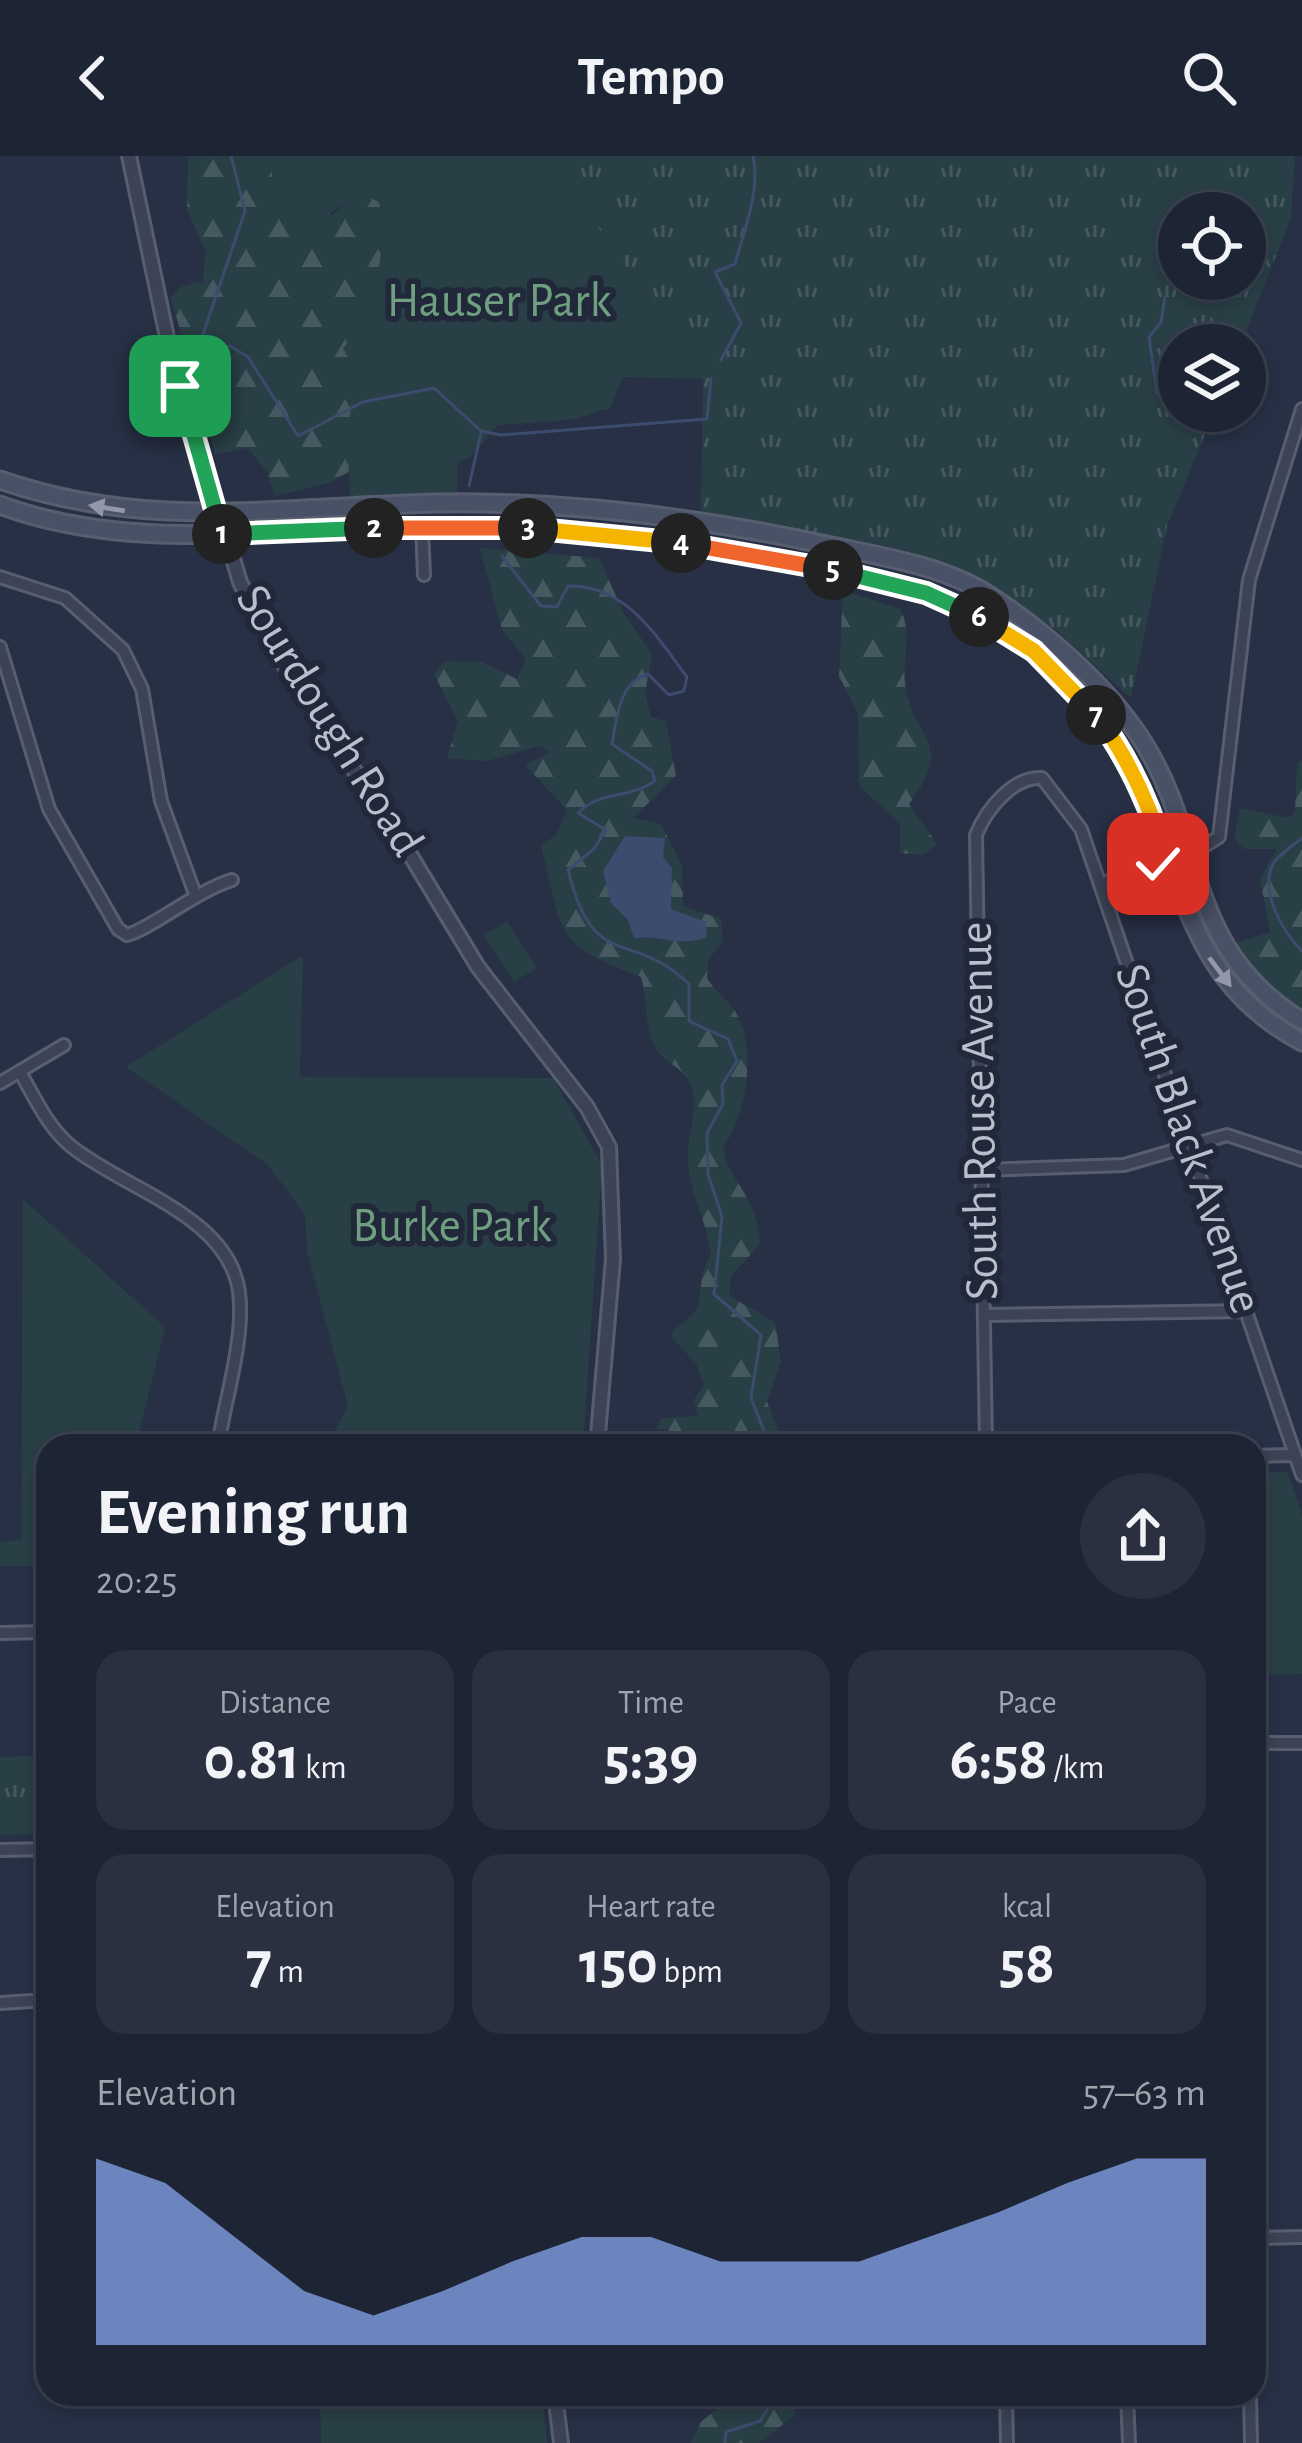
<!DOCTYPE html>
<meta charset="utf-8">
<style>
:root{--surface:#1d2434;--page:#2a3040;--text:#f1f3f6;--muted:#a0a4ac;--line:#3b414f;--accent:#90aefb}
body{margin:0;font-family:"Alegreya Sans",sans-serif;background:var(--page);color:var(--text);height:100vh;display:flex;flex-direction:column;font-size:45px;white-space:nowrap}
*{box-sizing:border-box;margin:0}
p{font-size:39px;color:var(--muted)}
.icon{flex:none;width:66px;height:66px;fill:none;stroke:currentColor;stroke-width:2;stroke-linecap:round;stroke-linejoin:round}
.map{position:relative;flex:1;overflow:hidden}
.details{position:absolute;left:36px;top:1278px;width:1230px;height:972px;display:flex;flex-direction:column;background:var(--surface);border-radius:36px;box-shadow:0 6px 18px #0003,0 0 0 3px var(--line)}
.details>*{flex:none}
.fabs{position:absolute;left:1158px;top:36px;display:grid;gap:24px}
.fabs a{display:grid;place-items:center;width:108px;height:108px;border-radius:50%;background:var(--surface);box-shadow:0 6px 18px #0003,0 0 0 3px var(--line);font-size:60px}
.pin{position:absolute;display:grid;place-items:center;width:102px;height:102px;color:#fff;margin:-51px;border-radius:24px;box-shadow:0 6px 18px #0006}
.km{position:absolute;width:60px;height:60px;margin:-30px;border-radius:50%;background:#222;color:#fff;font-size:33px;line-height:60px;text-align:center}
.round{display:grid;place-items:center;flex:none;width:126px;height:126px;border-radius:63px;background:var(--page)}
.headline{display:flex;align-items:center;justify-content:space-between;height:204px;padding:0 60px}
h1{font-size:66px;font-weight:700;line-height:90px}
.metrics{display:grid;grid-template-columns:repeat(3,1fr);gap:18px;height:204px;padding:12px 60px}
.metrics div{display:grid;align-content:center;border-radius:30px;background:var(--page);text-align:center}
.metrics b{font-size:60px;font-weight:700}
.metrics small{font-size:33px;font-weight:400}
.metrics p{font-size:33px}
.chart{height:336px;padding:24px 60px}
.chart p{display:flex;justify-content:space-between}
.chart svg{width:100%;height:216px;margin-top:12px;fill:var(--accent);opacity:.7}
header{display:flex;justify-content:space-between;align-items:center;height:156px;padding:0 60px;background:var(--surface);font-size:54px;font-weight:700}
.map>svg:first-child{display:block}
.grass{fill:url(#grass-tufts);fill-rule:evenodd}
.forest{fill:url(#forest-firs)}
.park{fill:#293f46}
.water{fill:#3c4b6e}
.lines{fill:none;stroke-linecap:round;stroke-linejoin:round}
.stream{stroke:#3c4b6e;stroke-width:3}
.minor-casing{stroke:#575e6f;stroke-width:16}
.tertiary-casing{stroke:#575e6f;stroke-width:18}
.secondary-casing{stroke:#575e6f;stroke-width:21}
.minor{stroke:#3b4354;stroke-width:10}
.tertiary{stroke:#3b4354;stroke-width:12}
.secondary{stroke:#495167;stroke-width:15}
.oneway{fill:#9298a9}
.split-1-casing{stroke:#fff;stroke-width:24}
.split-2-casing{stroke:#fff;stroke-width:24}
.split-3-casing{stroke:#fff;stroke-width:24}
.split-4-casing{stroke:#fff;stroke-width:24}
.split-5-casing{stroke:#fff;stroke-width:24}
.split-6-casing{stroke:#fff;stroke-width:24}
.split-7-casing{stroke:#fff;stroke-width:24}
.split-8-casing{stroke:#fff;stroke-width:24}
.split-1{stroke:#22a559;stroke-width:15}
.split-2{stroke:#22a559;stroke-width:15}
.split-3{stroke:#f0652b;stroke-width:15}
.split-4{stroke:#f5b400;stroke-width:15}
.split-5{stroke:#f0652b;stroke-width:15}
.split-6{stroke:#22a559;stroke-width:15}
.split-7{stroke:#f5b400;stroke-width:15}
.split-8{stroke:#f5b400;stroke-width:15}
.labels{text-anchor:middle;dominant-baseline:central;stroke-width:12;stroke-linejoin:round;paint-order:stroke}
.park-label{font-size:48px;fill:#6f9f80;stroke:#20283a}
.street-label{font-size:48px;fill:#b9bfcd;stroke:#20283a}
</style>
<header><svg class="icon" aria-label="back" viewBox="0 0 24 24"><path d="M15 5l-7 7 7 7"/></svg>Tempo<svg class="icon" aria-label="search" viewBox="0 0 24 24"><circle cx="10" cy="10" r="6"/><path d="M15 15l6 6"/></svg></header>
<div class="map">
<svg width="1302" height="2287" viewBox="0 0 1302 2287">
<defs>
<pattern id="grass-tufts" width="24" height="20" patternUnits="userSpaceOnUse" patternTransform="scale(3)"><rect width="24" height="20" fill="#293f46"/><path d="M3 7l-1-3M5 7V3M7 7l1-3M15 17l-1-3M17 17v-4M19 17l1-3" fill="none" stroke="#465960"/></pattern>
<pattern id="forest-firs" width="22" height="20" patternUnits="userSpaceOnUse" patternTransform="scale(3)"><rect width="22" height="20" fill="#293f46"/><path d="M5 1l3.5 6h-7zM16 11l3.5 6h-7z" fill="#465960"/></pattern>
</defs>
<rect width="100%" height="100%" fill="#273045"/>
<!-- grass -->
<path class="grass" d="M548,0H1295L1291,62L1241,189H1179V255H1215L1167,370L1131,542L1055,473L983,426L888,390L701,356L703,223ZM1179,57H1245V123H1179Z
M48,1600V1678L0,1679V1601Z"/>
<!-- forest -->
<path class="forest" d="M188,0H271L273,32L332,59L359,35L379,46L385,68L373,160L627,208L611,251L575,263L498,269L469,302L384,297L328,327L275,340L267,316L248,292L215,298L171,142L181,131L203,125L206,96L187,53Z
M480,392L599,402L623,456L652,498L645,537L651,561L666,565L676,620L633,662L661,668L682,709L683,750L721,763L723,785L708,804L707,822C714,834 724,841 732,851C759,885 747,960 723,991C727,1025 759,1040 760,1088L731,1120L729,1140L775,1166L781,1205L767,1246L784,1290H741L737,1275L684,1278L656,1272L662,1262L698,1260L694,1244L704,1228L696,1207L670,1180C678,1167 694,1163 698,1148C703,1128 699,1117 711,1098C707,1065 691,1040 688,1008C686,984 698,957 692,933C686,909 660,908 652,885C645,866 647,841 641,821C550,786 565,780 541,690L557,678L567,654L525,609L551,596L540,590L487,605L447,602L458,565L434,518L445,505L482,506L517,523L526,503L502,474Z
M843,434L900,453C913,476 902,501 905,527C912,585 957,584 909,648L937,688L923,699L900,697V667L859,630L858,557L839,520Z
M1302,604V859L1256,822L1230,789L1270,776L1260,722L1277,693H1244L1234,682L1240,652L1288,662L1295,656L1297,608Z
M734,2238H796L795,2259L759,2287H691L701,2266Z"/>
<!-- park -->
<path class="park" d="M271,0H548L703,223L623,221L611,251L575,263L498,269L469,302L457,306V336L350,342L347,276L357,219L343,192L373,160L385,68L379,46L360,36L311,71L293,64L291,42L273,33Z
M507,765L537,812L514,826L484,779Z
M303,799L300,921L553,922L602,1009L583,1290H328L348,1250L307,1095L305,1058L268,1009L126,911Z
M23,1043L165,1171L136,1290H48V1410H0V1386L21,1384Z
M1288,1316L1302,1359V1518L1254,1519V1317Z
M320,2238H542L547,2287H321Z"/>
<!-- water -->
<path class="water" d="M625,680L665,682L663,701L672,712L671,753L706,766L707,781C681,792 659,778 634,782L628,764L611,747L603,715Z"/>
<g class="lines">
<!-- stream -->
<path class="stream" d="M231,0L245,55L201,184L202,201L230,190L248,201L298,280L363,246L434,232L481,275L501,279L707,263L711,222
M721,204L741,167L715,116L735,108C743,77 761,35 753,0
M1157,237L1149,181L1161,166L1165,141
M469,330L481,277
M502,400L541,450L557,451L568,430C626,429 655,478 687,521L684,535L669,539L648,518C618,528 617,561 612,588L652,615L655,625C628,644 602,633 578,657L606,674L594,693L568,714C594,819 630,771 689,828V865L728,883L737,905L722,929L723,948L707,977L708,1018L722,1061L714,1138L761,1179L751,1242L770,1290
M1302,682C1293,690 1279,698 1273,708C1259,735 1283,776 1302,795
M725,2287L726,2276L760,2265L771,2248L768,2238"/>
<!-- minor casing -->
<g class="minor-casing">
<path id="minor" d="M422,371L424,419
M0,421L65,442L123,494L142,533L161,645L195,738
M0,491L49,653L118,773L127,779C149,774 196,735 232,724
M1101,728L1187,701L1219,681L1249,424L1302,253
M20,916C35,942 48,972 72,991C126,1034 229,1060 239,1136C245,1183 225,1243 218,1290
M0,927L64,889
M981,1014L1124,1009L1227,979L1302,1004
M984,1159L1247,1155
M986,1290L976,679C986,654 1013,620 1042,622L1081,673L1302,1319
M1254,1300L1295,1299
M0,1477L48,1476
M1254,1587H1302
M0,1694L48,1693
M0,1847L48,1844
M1254,2082L1302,2081
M1006,2238L1007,2287
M1127,2238L1129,2287
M1250,2238L1251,2287"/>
</g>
<!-- tertiary casing -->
<g class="tertiary-casing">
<path id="tertiary" d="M129,0L168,186L240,426L275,495L406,692L478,811L587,951L609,991L613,1103L597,1290
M555,2238L561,2287"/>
</g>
<!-- secondary casing -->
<g class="secondary-casing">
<path id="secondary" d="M0,324C150,376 285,350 439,347C564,345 694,361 817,387C873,399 940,408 989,439C1043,474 1104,527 1140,581C1208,684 1180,789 1302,865
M0,349C111,390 226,378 342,373C497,366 649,379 802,408C858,419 918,428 968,454C1041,492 1102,551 1137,626C1186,729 1189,826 1302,886"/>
</g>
<!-- minor -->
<use href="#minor" class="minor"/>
<!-- tertiary -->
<use href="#tertiary" class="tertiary"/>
<!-- secondary -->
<use href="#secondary" class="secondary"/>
</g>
<!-- one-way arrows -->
<defs><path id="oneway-solid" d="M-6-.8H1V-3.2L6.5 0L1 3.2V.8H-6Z" transform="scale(3)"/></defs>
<g class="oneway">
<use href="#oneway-solid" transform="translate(107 352) rotate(-171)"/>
<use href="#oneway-solid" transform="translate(1220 816) rotate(53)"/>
</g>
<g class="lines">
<!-- split-1 casing -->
<g class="split-1-casing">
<path id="split-1" d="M180,230L222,378"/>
</g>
<!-- split-2 casing -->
<g class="split-2-casing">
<path id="split-2" d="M222,378L374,372"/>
</g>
<!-- split-3 casing -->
<g class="split-3-casing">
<path id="split-3" d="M374,372H528"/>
</g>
<!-- split-4 casing -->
<g class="split-4-casing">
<path id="split-4" d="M528,372L681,387"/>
</g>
<!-- split-5 casing -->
<g class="split-5-casing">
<path id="split-5" d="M681,387L833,414"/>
</g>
<!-- split-6 casing -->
<g class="split-6-casing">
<path id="split-6" d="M833,414L926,437L979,461"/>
</g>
<!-- split-7 casing -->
<g class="split-7-casing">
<path id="split-7" d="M979,461L1034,495L1096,559"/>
</g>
<!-- split-8 casing -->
<g class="split-8-casing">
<path id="split-8" d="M1096,559C1130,603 1151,652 1167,705L1158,708"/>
</g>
<!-- split-1 -->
<use href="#split-1" class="split-1"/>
<!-- split-2 -->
<use href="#split-2" class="split-2"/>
<!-- split-3 -->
<use href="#split-3" class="split-3"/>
<!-- split-4 -->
<use href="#split-4" class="split-4"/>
<!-- split-5 -->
<use href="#split-5" class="split-5"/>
<!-- split-6 -->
<use href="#split-6" class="split-6"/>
<!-- split-7 -->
<use href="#split-7" class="split-7"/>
<!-- split-8 -->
<use href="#split-8" class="split-8"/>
</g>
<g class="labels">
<!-- park labels -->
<g class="park-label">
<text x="499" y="146">Hauser Park</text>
<text x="452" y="1071">Burke Park</text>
</g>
<!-- street labels -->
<g class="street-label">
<text transform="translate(329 565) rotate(58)">Sourdough Road</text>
<text transform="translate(980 955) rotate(-91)">South Rouse Avenue</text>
<text transform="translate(1188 983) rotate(71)">South Black Avenue</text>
</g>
</g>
</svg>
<div class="fabs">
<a><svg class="icon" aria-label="locate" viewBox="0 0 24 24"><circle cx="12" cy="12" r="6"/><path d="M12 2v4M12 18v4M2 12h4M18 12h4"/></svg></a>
<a><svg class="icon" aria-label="layers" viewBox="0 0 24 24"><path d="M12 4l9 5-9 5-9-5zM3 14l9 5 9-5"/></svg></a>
</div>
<div class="pin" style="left:180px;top:230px;background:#1e9e55"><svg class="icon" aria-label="arrive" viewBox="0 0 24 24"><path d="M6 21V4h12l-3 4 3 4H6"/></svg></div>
<div class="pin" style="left:1158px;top:708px;background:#d93025"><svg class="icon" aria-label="check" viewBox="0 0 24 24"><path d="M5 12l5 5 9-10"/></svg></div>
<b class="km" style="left:222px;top:378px">1</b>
<b class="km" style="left:374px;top:372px">2</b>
<b class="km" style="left:528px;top:372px">3</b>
<b class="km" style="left:681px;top:387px">4</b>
<b class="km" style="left:833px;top:414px">5</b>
<b class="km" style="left:979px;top:461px">6</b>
<b class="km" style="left:1096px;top:559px">7</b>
<section class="details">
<div class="headline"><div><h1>Evening run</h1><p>20:25</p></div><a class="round"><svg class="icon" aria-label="share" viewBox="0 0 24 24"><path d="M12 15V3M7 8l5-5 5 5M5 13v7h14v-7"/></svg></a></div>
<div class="metrics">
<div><p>Distance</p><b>0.81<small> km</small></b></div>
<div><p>Time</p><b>5:39</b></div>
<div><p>Pace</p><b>6:58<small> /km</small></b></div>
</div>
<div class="metrics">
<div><p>Elevation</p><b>7<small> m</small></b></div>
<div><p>Heart rate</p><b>150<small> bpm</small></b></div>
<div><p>kcal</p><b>58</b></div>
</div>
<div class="chart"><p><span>Elevation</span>57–63 m</p>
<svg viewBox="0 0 160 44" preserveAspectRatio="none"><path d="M0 44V6L10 11L20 22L30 33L40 38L50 33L60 27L70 22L80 22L90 27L100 27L110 27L120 22L130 17L140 11L150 6L160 6V44z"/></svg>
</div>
</section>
</div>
